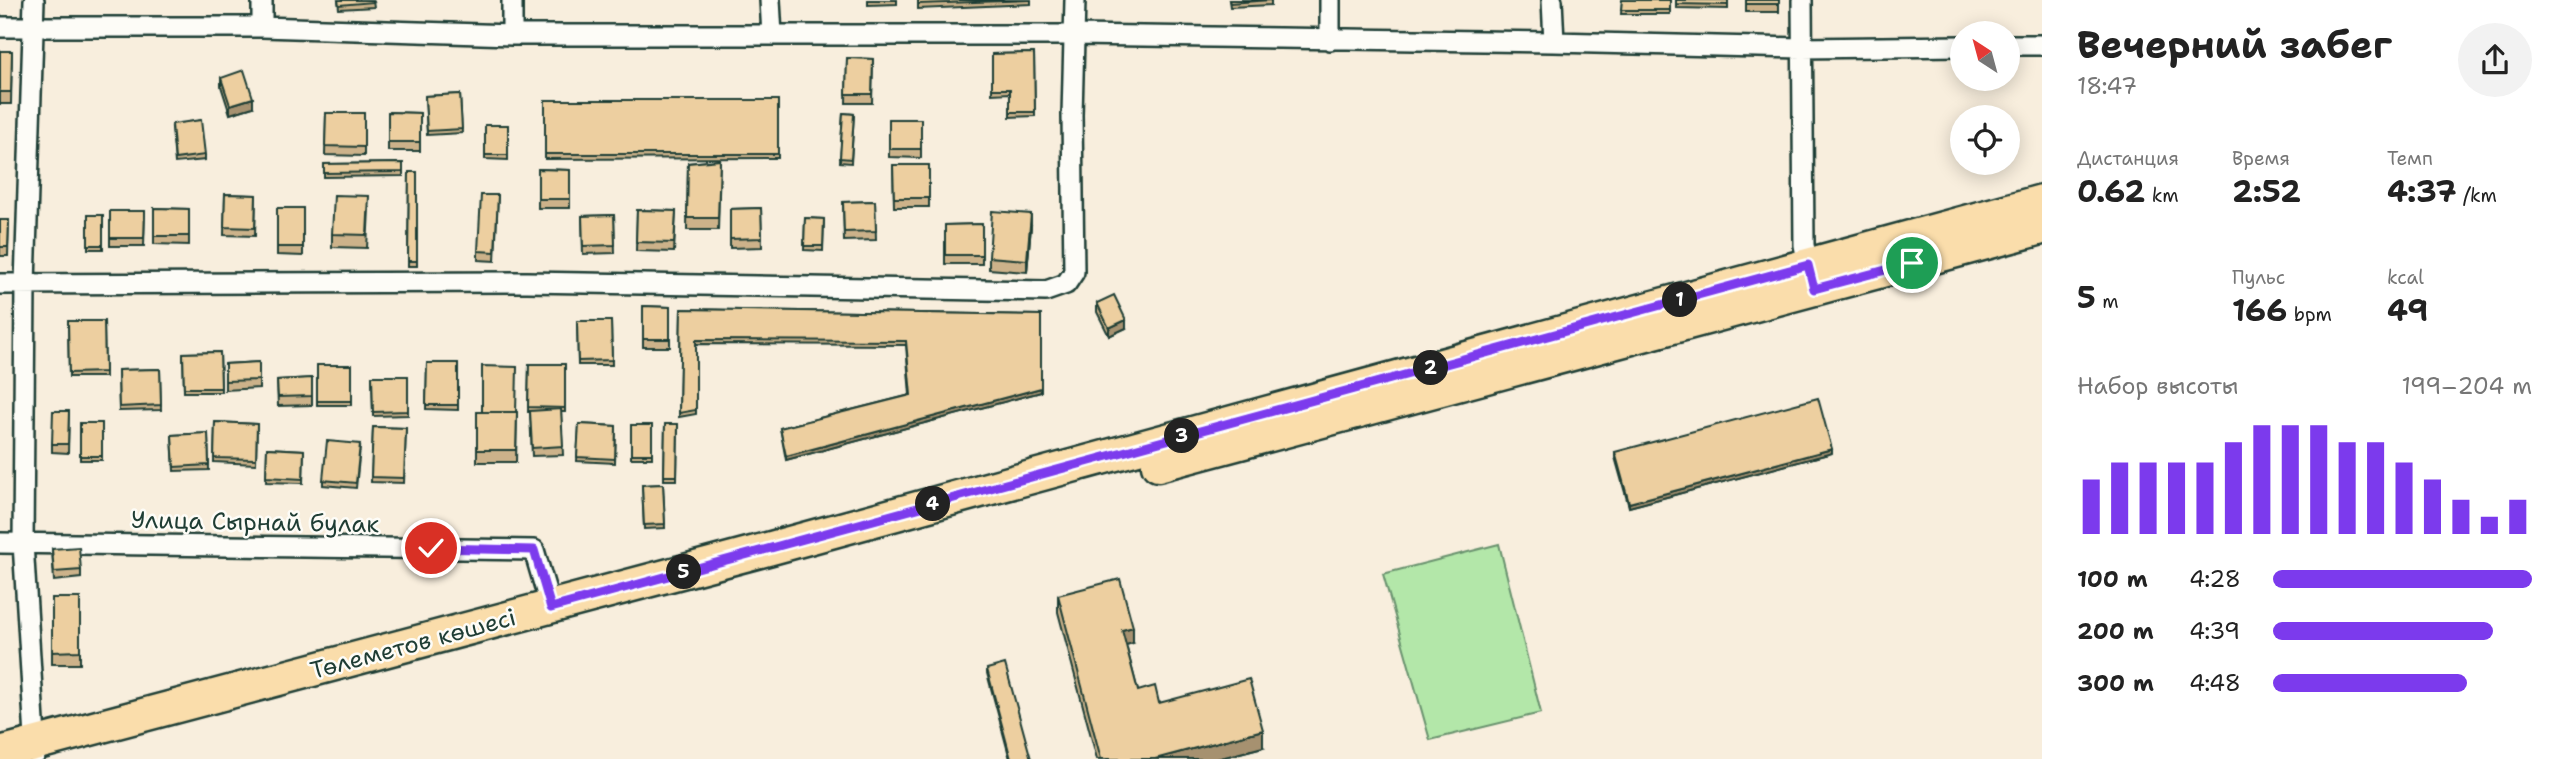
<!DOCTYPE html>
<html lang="ru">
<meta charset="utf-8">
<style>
:root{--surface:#fff;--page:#f2f2f2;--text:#222;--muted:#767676;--accent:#7c3aed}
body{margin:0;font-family:"Shantell Sans",sans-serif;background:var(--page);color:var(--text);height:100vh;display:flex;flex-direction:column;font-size:26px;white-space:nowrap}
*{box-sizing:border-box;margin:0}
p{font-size:23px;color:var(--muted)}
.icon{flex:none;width:38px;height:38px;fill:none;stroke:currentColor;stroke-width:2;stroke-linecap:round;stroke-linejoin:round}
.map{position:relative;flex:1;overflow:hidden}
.details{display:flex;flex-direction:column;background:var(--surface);width:525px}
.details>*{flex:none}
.needle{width:46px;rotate:324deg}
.buttons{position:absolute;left:1950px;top:21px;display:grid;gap:14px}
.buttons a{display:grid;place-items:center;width:70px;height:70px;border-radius:50%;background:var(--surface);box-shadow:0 4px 18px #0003;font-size:35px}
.pin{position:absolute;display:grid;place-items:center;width:60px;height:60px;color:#fff;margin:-30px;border:4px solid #fff;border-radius:50%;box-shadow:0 2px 7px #0007}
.km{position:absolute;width:35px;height:35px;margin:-18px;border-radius:50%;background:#222;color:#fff;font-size:19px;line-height:35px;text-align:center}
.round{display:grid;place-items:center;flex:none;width:74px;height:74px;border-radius:37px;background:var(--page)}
.headline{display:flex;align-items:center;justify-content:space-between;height:119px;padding:0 35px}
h1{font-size:38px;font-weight:700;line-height:52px}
.figures{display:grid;grid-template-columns:repeat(3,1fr);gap:10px;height:119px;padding:7px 35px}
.figures div{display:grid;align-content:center}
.figures b{font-size:30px;font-weight:700}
.figures small{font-size:19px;font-weight:400}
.figures p{font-size:19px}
.chart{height:196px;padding:14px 35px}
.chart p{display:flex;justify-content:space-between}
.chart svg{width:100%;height:126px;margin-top:7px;stroke:var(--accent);stroke-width:6}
ul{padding:0 35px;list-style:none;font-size:23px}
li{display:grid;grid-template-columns:112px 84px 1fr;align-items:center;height:52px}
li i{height:18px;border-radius:9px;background:var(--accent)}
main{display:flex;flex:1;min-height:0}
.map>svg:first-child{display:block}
.green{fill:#b3e7a9;stroke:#69926e;stroke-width:2}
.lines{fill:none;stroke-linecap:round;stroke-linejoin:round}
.minor-casing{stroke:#1f3d34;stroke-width:24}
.primary-casing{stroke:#1f3d34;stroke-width:37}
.minor{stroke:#fdfcf7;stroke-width:19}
.primary{stroke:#faddab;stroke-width:32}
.wall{fill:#ccb28a;stroke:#1f3d34;stroke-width:2}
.shaded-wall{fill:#a69170;stroke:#1f3d34;stroke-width:2}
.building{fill:#edcfa0;stroke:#1f3d34;stroke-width:2}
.route-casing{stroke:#fff;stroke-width:14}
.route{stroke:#7c3aed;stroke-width:9}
.labels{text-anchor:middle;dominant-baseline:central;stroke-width:5;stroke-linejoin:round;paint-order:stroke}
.street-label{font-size:24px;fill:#1f3d34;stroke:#fdfcf7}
</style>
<main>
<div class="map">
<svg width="2042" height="759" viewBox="0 0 2042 759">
<rect width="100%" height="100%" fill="#f8eedd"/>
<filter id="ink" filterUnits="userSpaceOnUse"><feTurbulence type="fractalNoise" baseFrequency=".0143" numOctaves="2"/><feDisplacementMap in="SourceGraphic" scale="14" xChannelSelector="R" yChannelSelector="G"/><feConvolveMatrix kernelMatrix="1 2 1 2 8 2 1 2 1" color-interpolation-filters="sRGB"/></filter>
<g filter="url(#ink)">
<!-- green -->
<path class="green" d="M1499,544L1541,713L1430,740L1383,574Z"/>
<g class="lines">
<!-- minor casing -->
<g class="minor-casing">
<path id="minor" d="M34,0L25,284L23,543L36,754
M512,0V35
M770,0L772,35
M1330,0V40
M1552,0L1554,42L1802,48L1962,46
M1802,0L1804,245L1810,275
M0,27H262L512,35H1075L1554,42
M262,27V0
M2007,45H2042
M0,284L527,282L1046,291L1066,284L1074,272L1072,115L1075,0
M0,543L534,550L551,608"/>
</g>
<!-- primary casing -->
<g class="primary-casing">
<path id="primary" d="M1158,465L2042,228
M0,753L775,547L2042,201"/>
</g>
<!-- minor -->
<use href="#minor" class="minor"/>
<!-- primary -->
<use href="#primary" class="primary"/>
</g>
<!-- wall -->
<path class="wall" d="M338,0H373L374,7L339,9Z
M868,0H897V4L868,5Z
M918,0H1031V4L918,9Z
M1229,0H1271V5L1230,7Z
M1622,0H1670V14H1621Z
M1676,0H1728V9L1676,8Z
M1746,0H1779V12H1746Z
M0,51H12L11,104H0Z
M1034,53L1035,116L1010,117V93L992,94V54Z
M847,58L873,59L872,103H846Z
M221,78L253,107L230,114L221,86Z
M460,94L462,133L427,135L425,96Z
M545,100H778V158L545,159Z
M388,112L420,113V151H388Z
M326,113H364V156L325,155Z
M843,113L854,114L851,163L840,162Z
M889,119H921V158L889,157Z
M485,125H508V160L485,159Z
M172,128L205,155V160L175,163Z
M720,160L718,230H687L688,163Z
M403,163V176L324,177V164Z
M893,165H929V207H894Z
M538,169L570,170V208H538Z
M409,172H417V266H408Z
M225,194L256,195L255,236L224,235Z
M498,195L495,261L478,260V251Z
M875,201L876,240L844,241L843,202Z
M154,208L189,209V245L154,244Z
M277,208H303V256L277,255Z
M761,208L762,247L730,248V209Z
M369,209L367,248L332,247V234Z
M637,210L676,211L674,252L636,251Z
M110,211H145L144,246H110Z
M88,215H103V249H88Z
M614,215L615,253L583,254L582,216Z
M805,218L824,219L823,251L804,250Z
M0,220H9L8,256H0Z
M982,224V264H945V225Z
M1031,226L1027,272L989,269V257Z
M1097,303L1126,328L1109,336L1097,312Z
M643,306L670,307V347H643Z
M681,309L1041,315V392L786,460L780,428L910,395L906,345L696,344V414L679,417Z
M68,321H104L105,377H69Z
M577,321H611L612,365H578Z
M220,352L221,392H184L183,353Z
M259,362V388L225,390V364Z
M427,363H458V410L426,409Z
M529,364H565V412H561L563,455L532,456L530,412H528Z
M317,365H352V405H317Z
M160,369L161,410L119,411L118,370Z
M372,376H408V415L373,416Z
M312,378V405L278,406L277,380Z
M69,411L68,453L52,452V444Z
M477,412H517L516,462H477Z
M215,422L257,424L256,464L214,462Z
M80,423H102V460H80Z
M579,424L616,426L615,463L577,461Z
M665,424H678L677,480H664Z
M631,425H652V458H631Z
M373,427L406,428L404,483L371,482Z
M208,433L209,470L174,471L172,435Z
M267,448L304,450L303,483L266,482Z
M360,448L356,488L323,485V480Z
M1615,452L1832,453L1629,507L1615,457Z
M663,484L665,528L644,529L642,485Z
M52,549L81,570V578L54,581Z
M1058,595L1133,643L1126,645L1138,691L1159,703L1263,747L1217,759H1097L1058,612Z
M52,598H80V664H52Z
M987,669L1031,759H1010L987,673Z"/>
<!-- shaded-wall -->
<path class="shaded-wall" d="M253,98V107L230,114V105Z
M1031,214V226L1027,272V260Z
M1126,320V328L1109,336V328Z
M1041,388V392L786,460V456Z
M1832,449V453L1629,507V503Z
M1133,627V643L1122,646V630Z
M1263,730V747L1217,759H1155Z"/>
<!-- building -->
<path class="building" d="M338,0H373L374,2L339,5Z
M918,0H1031L918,4Z
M1229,0H1271L1230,3Z
M1622,0H1670V10H1621Z
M1676,0H1728V5L1676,4Z
M1746,0H1779V4H1746Z
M0,51H12L11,92H0Z
M1034,53L1035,112H1010V89H992V54Z
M847,58L873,59L872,94H846Z
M244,70L253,98L230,105L221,78Z
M460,94L462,129L427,131L425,96Z
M545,100H778V154H545Z
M388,112L420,113V142H388Z
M326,113H364V147L325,146Z
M843,113L854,114L851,159L840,158Z
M889,119H921V149H889Z
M201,120L205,155L175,159L172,124Z
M485,125H508V155H485Z
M720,160L718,218H687L688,163Z
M403,163V172L324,173V164Z
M893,165H929V198H894Z
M538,169L570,170V199H538Z
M409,172H417V261H408Z
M225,194L256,195L255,228L224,227Z
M334,195L369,196L367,235L332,234Z
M481,195H498L495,252L478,251Z
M875,201L876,231L844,232L843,202Z
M154,208L189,209V236H154Z
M277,208H303V247H277Z
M761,208L762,238L730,239V209Z
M637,210L676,211L674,243L636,242Z
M110,211H145L144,238H110Z
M992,211L1031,214L1027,260L989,257Z
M88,215H103V245H88Z
M614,215L615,245L583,246L582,216Z
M805,218L824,219L823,246H804Z
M0,220H9L8,247H0Z
M982,224V255H945V225Z
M1114,295L1126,320L1109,328L1097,303Z
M643,306L670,307V339H643Z
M681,309L1041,315V388L786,456L780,428L911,395L906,341L696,340V410L679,413Z
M68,321H104L105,372L69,373Z
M577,321H611L612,360L578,361Z
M220,352L221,388H184L183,353Z
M259,362V380L225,381V364Z
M427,363H458V405H426Z
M529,364H565V408L528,407Z
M317,365H352V401H317Z
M482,366L517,367L516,412H482Z
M160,369L161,405L119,407L118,370Z
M372,376H408V411L373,412Z
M312,378V396L278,397L277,380Z
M1818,398L1832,449L1629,503L1615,452Z
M561,409L563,446L532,448L530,411Z
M53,411H69L68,444H52Z
M477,412H517L516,450H477Z
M215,422L257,424L256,459L214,458Z
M80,423H102V456H80Z
M579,424L616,426L615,459L577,457Z
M665,424H678L677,476H664Z
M631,425H652V454H631Z
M373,427L406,428L404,478L371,477Z
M208,433L209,465L174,467L172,435Z
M327,441L360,444L356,483L323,480Z
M267,448L304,450L303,479L266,477Z
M663,484L665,524L644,525L642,485Z
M79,547L81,570L54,572L52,549Z
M1120,579L1133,627L1122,630L1138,691L1155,686L1159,703L1249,679L1263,730L1155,759H1101L1058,595Z
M52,598H80V651L52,652Z
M1005,664L1031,759H1011L987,669Z"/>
</g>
<g class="lines" filter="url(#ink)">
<!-- route casing -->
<g class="route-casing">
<path id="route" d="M431,548L534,550L551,608L1808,265L1814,289L1912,263"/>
</g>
<!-- route -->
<use href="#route" class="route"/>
</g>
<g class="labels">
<!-- street labels -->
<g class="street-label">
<text transform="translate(255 522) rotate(1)">Улица Сырнай булак</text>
<text transform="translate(413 644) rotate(-15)">Төлеметов көшесі</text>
</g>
</g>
</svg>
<div class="buttons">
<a><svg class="needle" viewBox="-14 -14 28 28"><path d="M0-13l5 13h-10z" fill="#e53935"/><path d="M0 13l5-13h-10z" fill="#767676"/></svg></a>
<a><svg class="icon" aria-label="locate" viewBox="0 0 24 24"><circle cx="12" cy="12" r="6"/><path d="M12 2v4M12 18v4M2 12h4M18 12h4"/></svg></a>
</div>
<div class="pin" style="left:1912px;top:263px;background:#1e9e55"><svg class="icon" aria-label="arrive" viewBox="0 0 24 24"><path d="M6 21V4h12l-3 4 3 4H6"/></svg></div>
<div class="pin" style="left:431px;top:548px;background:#d93025"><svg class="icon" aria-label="check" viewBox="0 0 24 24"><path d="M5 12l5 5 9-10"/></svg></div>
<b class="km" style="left:1680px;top:300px">1</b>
<b class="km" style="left:1431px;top:368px">2</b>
<b class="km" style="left:1182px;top:436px">3</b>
<b class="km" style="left:933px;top:504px">4</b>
<b class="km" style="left:684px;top:572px">5</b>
</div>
<section class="details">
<div class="headline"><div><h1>Вечерний забег</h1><p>18:47</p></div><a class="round"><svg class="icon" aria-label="share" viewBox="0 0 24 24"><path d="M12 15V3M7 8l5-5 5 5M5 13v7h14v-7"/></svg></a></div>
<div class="figures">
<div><p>Дистанция</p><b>0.62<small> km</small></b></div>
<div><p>Время</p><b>2:52</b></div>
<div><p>Темп</p><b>4:37<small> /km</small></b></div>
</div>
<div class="figures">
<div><b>5<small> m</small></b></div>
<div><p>Пульс</p><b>166<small> bpm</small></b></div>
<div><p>kcal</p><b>49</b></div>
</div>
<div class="chart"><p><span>Набор высоты</span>199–204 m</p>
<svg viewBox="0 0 160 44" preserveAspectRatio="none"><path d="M5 44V25M15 44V19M25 44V19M35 44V19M45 44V19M55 44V12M65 44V6M75 44V6M85 44V6M95 44V12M105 44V12M115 44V19M125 44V25M135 44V32M145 44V38M155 44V32"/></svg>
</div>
<ul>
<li><b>100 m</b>4:28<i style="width:100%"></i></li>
<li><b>200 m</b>4:39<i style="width:85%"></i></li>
<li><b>300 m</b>4:48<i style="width:75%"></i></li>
</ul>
</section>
</main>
